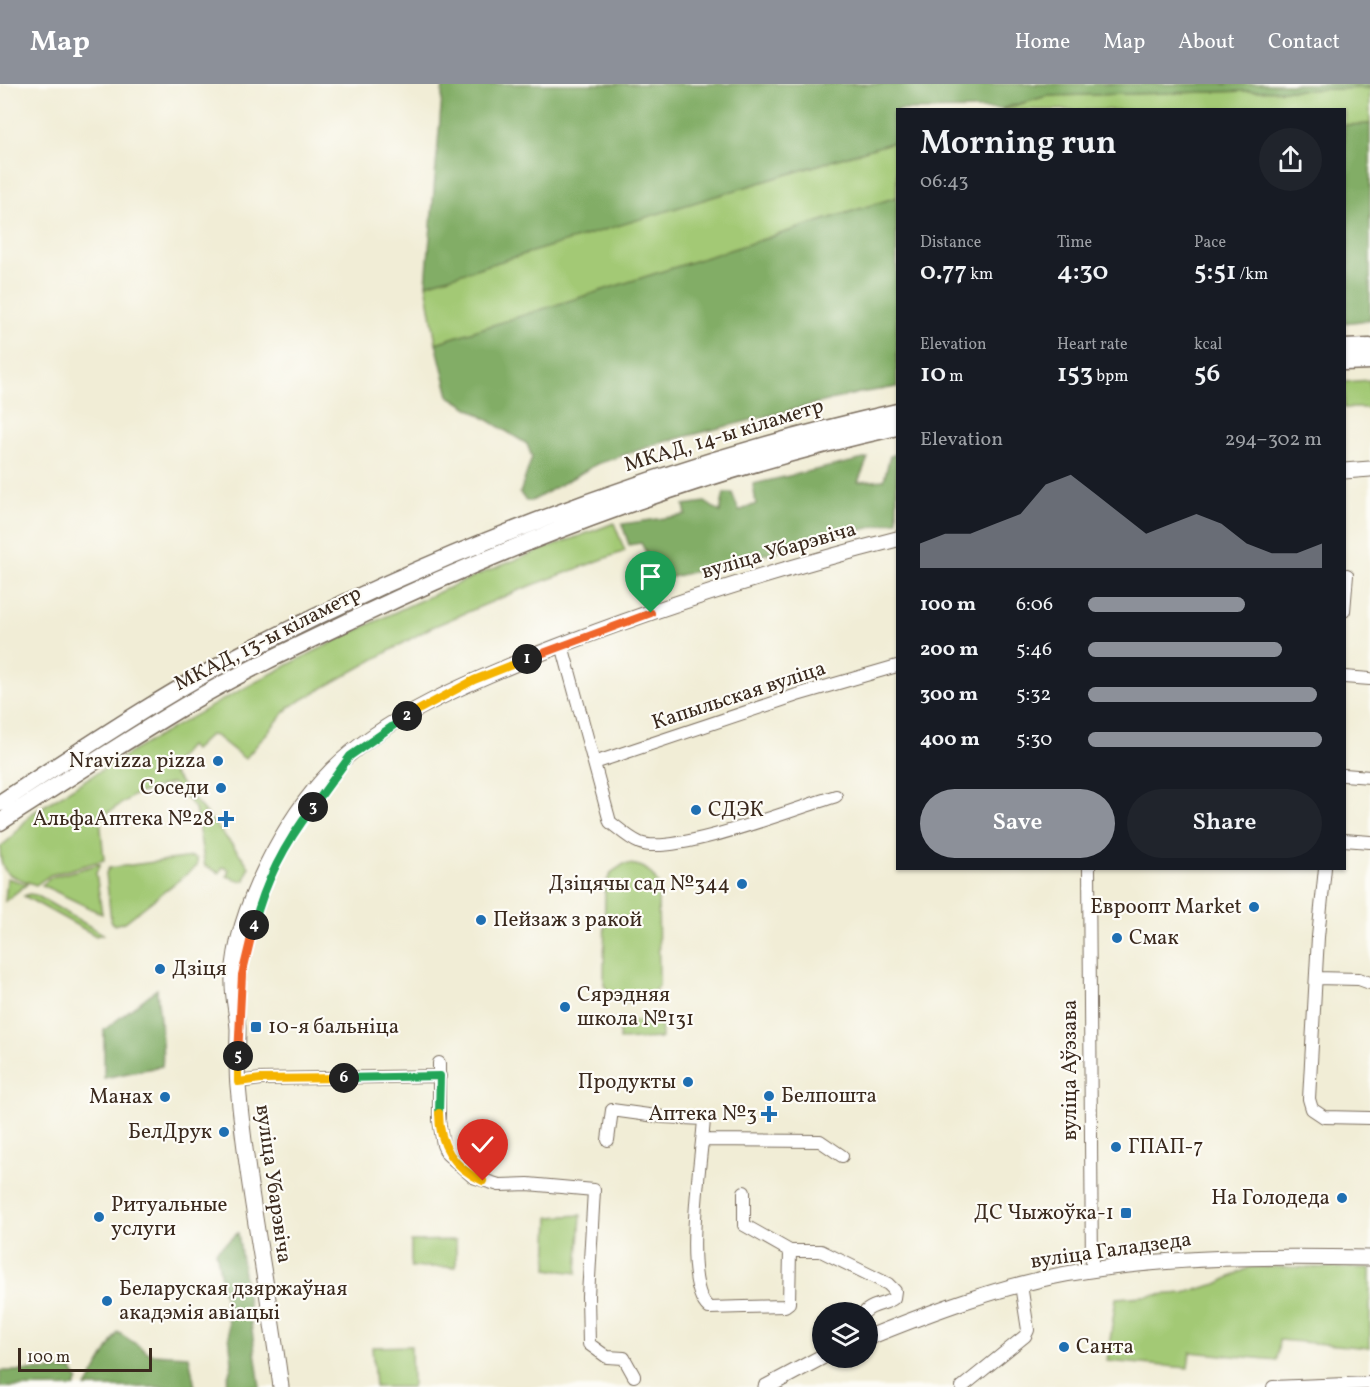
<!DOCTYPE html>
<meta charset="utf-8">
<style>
:root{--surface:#171b24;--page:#20242c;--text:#f1f3f6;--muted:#9ea1a6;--accent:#8c9099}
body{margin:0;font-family:Vollkorn,serif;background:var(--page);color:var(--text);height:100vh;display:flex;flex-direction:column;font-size:22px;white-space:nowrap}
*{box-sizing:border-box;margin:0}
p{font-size:20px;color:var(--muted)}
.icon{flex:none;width:33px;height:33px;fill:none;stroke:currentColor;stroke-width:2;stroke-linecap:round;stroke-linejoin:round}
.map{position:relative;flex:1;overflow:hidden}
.drawer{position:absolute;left:896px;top:24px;width:450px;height:762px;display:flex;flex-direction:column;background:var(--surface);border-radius:0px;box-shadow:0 2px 4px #0004}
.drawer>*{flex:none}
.fabs{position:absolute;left:812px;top:1218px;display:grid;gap:12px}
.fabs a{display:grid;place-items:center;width:66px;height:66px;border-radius:50%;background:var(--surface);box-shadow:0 2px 4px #0004;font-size:30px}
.scale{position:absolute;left:18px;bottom:15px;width:134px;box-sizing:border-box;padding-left:6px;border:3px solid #3b2a1e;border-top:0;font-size:16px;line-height:21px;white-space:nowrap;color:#3b2a1e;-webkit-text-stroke:4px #fdfcf7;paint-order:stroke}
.pin{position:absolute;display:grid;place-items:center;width:51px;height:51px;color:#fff;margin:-62px -26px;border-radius:50% 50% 50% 0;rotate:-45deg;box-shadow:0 0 6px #0007}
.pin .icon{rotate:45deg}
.km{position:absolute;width:30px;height:30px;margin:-15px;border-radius:50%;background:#222;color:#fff;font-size:16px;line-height:30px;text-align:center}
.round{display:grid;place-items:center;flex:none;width:63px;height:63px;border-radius:32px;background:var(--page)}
.headline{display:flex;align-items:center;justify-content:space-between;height:102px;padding:0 24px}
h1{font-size:33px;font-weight:600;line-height:45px}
.stats{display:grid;grid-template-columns:repeat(3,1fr);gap:9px;height:102px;padding:6px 24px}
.stats div{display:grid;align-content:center}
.stats b{font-size:26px;font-weight:600}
.stats small{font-size:16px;font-weight:400}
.stats p{font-size:16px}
.chart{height:168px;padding:12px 24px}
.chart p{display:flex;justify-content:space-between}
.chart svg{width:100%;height:108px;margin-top:6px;fill:var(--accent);opacity:.7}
.button{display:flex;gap:12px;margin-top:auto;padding:12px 24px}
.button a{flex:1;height:69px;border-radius:36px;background:var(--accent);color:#fff;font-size:24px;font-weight:600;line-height:69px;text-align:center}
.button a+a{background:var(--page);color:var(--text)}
ul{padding:0 24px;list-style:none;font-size:20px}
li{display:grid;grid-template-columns:96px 72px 1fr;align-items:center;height:45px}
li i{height:15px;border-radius:8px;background:var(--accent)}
header{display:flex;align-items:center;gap:36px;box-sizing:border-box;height:84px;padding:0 30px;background:var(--accent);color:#fff}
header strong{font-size:28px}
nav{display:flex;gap:33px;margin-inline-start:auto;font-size:21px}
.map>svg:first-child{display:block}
.green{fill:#a3c974;stroke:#6f7a49;stroke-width:1.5}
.forest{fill:#82ad66;stroke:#5e6c42;stroke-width:1.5}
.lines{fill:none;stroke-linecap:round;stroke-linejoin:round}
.minor-casing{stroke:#7b6e5e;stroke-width:14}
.major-casing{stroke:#7b6e5e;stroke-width:17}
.highway-casing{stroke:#7b6e5e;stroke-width:19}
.minor{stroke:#fff;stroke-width:12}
.major{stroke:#fff;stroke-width:15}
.highway{stroke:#fff;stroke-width:16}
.split-1-casing{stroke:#fff;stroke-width:12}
.split-2-casing{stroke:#fff;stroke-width:12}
.split-3-casing{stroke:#fff;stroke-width:12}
.split-4-casing{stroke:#fff;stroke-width:12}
.split-5-casing{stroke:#fff;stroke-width:12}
.split-6-casing{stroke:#fff;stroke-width:12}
.split-7-casing{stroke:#fff;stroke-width:12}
.split-8-casing{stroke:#fff;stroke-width:12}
.split-1{stroke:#f0652b;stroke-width:8}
.split-2{stroke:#f5b400;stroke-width:8}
.split-3{stroke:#22a559;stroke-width:8}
.split-4{stroke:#22a559;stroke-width:8}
.split-5{stroke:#f0652b;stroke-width:8}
.split-6{stroke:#f5b400;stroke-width:8}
.split-7{stroke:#22a559;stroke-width:8}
.split-8{stroke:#f5b400;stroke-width:8}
.poi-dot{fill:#1f6fb2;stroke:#fdfcf7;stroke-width:2}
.labels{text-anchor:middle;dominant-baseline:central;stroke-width:4.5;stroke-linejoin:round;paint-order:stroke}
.street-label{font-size:21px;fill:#3b2a1e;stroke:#fdfcf7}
.poi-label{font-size:21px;fill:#3b2a1e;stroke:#fdfcf7;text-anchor:end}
</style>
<header>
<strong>Map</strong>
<nav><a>Home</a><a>Map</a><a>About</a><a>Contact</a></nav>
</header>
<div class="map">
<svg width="1370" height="1303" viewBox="0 0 1370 1303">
<rect width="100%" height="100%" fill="#fdfcf7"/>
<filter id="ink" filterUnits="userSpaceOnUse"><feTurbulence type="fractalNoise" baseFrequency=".0167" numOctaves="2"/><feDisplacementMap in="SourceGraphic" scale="12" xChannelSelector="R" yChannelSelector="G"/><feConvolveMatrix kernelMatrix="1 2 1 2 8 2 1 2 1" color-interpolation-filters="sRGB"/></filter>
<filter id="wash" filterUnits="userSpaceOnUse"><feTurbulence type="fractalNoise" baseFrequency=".008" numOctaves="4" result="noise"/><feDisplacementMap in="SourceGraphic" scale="24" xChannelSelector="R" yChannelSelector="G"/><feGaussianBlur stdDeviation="1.35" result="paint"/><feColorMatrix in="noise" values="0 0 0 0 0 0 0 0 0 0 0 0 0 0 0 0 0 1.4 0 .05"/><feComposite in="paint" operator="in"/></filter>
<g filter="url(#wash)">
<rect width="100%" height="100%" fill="#f1edd6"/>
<!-- green -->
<path class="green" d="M1370,4V40L1344,41V26H1001L1047,12Z
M897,57V113L436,259L426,200Z
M1370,296V324H1344V298Z
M614,439L625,467L522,505L430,544L289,623L245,675L216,652L210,651L194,666L189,662L169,685L243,774L249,783L245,796L241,797L227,792L229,785L222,783L220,789L205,782L195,724L172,699L136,710L100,734L104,776L50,791L36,801C10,791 0,793 0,763L11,754L31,730C170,641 314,562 466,496C514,475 565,458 614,439Z
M192,773L197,775V782L125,838L114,841L111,837L106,789L109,784Z
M100,780L96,789L102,830L42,801L52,793Z
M624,780C642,780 649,784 658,800L659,902C642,921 618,925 604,901L605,800L612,788Z
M7,794L27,800L5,817Z
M29,810L36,811L103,850L96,852L24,812Z
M661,936L662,954L620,956L618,938Z
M581,1131L577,1189L547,1185L549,1133Z
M456,1156V1183H411V1157Z
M1250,1183L1370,1184V1264L1279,1256L1277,1276L1190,1268L1188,1284L1107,1277L1116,1214L1184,1209L1217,1200Z
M411,1262L412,1303H375L372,1263Z"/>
<!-- forest -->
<path class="forest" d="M443,0H1370V4L1047,12L1001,25L897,26V57L426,200Z
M1370,40V236L1344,239V41Z
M897,113V303L859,309L660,359L597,380L532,417H526L520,409L532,373L527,360L449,312L436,259Z
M897,370V437L661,496L641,459L629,461L622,440L686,431L684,421L705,418L720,428L724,409H732L739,427L756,420L753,400L868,374L858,398L884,396L890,372Z
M157,905C158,926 165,965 162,982L104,994V946Z
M238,1149L260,1303H225L232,1279L226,1222L216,1167Z
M118,1248L151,1270L189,1272L195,1303H86Z
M72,1286L78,1296L75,1303H0V1287Z"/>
</g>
<g filter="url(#ink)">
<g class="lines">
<!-- minor casing -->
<g class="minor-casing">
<path id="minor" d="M1344,527L1347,491
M562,561L610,738C619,745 630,755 640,759C674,772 797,724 836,712
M1344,593L1370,595
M594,679L797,611L897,582
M1344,691L1370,693
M1344,756L1370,758
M1089,784L1092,1187
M1325,784L1318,853L1309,1015L1312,1025L1324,1033L1370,1034
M1316,894L1359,895L1370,899
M439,979V1036L443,1061L447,1070L473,1093L499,1101L528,1100L594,1106L588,1212L589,1260L607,1273L624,1274L634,1292
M238,998L261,995L440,992
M608,1056L612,1026L663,1033L704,1035C702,1073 680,1201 709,1224L785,1222L789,1219L790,1167
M703,1056L820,1057L842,1072
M744,1108V1141L790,1167H821L888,1200L895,1207L894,1214C885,1221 872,1220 865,1228
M962,1303L1025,1252L1028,1246L1021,1201
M1273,1303L1370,1299"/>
</g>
<!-- major casing -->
<g class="major-casing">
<path id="major" d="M1344,387L1370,385
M867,1254C931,1228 997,1203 1066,1190C1166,1172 1269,1172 1370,1174
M281,1303C268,1203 247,1103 238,1002C236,983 238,964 238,945C237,928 232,911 233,894C236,826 285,734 332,686C386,632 472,597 541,569C657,523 776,486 897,455
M766,1303L822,1273"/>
</g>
<!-- highway casing -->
<g class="highway-casing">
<path id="highway" d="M1344,264L1370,263
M1344,278L1370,277
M0,719C83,665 165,609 253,564C457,460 673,378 897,328
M0,738C61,699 122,659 184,622C239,589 299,561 356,534C532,450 707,385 897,343"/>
</g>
<!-- minor -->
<use href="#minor" class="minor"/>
<!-- major -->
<use href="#major" class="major"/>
<!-- highway -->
<use href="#highway" class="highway"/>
</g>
</g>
<g class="lines" filter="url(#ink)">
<!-- split-1 casing -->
<g class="split-1-casing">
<path id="split-1" d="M527,575L651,529"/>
</g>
<!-- split-2 casing -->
<g class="split-2-casing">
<path id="split-2" d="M407,632L474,596L527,575"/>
</g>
<!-- split-3 casing -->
<g class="split-3-casing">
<path id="split-3" d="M313,723L350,672L407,632"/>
</g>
<!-- split-4 casing -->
<g class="split-4-casing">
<path id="split-4" d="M254,841C265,797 286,758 313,723"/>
</g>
<!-- split-5 casing -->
<g class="split-5-casing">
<path id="split-5" d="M238,972L242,891L254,841"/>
</g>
<!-- split-6 casing -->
<g class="split-6-casing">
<path id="split-6" d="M238,972V998L261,995L344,994"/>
</g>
<!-- split-7 casing -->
<g class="split-7-casing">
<path id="split-7" d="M344,994L440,992L439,1029"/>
</g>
<!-- split-8 casing -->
<g class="split-8-casing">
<path id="split-8" d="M439,1029C439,1061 454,1084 483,1097"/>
</g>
<!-- split-1 -->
<use href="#split-1" class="split-1"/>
<!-- split-2 -->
<use href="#split-2" class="split-2"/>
<!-- split-3 -->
<use href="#split-3" class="split-3"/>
<!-- split-4 -->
<use href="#split-4" class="split-4"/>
<!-- split-5 -->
<use href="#split-5" class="split-5"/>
<!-- split-6 -->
<use href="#split-6" class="split-6"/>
<!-- split-7 -->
<use href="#split-7" class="split-7"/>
<!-- split-8 -->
<use href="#split-8" class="split-8"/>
</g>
<!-- markers -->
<g class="poi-dot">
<circle cx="218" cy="677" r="6"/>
<circle cx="221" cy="704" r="6"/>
<circle cx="696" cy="726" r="6"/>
<path d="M223 726h6v6h6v6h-6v6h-6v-6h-6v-6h6z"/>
<circle cx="742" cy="800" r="6"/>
<circle cx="1254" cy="823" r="6"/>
<circle cx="481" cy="836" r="6"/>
<circle cx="1117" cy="854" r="6"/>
<circle cx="160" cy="885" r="6"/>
<circle cx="565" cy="923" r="6"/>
<rect x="250" y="937" width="12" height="12" rx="3"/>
<circle cx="688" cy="998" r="6"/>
<circle cx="769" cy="1012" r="6"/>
<circle cx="165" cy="1013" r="6"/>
<path d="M766 1021h6v6h6v6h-6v6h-6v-6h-6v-6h6z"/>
<circle cx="224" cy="1048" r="6"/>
<circle cx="1116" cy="1063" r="6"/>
<circle cx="1342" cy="1114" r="6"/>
<rect x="1120" y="1123" width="12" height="12" rx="3"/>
<circle cx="99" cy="1133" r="6"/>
<circle cx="107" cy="1217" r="6"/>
<circle cx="1064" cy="1263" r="6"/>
</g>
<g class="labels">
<!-- street labels -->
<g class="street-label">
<text transform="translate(724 352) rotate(-17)">МКАД, 14-ы кіламетр</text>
<text transform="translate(779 467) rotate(-16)">вуліца Убарэвіча</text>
<text transform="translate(268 555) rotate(-27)">МКАД, 13-ы кіламетр</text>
<text transform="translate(739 612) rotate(-18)">Капыльская вуліца</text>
<text transform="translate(1070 986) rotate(-90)">вуліца Аўэзава</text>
<text transform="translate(273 1100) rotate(82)">вуліца Убарэвіча</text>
<text transform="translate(1111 1167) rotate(-8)">вуліца Галадзеда</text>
</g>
<!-- poi labels -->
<g class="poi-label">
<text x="206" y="677">Nravizza pizza</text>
<text x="209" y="704">Соседи</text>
<text x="708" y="726" text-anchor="start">СДЭК</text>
<text x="214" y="735">АльфаАптека №28</text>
<text x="730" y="800">Дзіцячы сад №344</text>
<text x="1242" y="823">Евроопт Market</text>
<text x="493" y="836" text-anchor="start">Пейзаж з ракой</text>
<text x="1129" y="854" text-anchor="start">Смак</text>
<text x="172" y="885" text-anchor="start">Дзіця</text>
<text x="577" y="911" text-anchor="start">Сярэдняя<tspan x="577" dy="24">школа №131</tspan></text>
<text x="268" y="943" text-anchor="start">10-я бальніца</text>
<text x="676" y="998">Продукты</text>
<text x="781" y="1012" text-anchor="start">Белпошта</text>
<text x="153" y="1013">Манах</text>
<text x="757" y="1030">Аптека №3</text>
<text x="212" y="1048">БелДрук</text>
<text x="1128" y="1063" text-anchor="start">ГПАП-7</text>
<text x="1330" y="1114">На Голодеда</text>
<text x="111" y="1121" text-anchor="start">Ритуальные<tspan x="111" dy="24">услуги</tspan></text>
<text x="1114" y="1129">ДС Чыжоўка-1</text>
<text x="119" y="1205" text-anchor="start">Беларуская дзяржаўная<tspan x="119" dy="24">акадэмія авіацыі</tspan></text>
<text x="1076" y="1263" text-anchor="start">Санта</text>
</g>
</g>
</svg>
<div class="fabs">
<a><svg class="icon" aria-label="layers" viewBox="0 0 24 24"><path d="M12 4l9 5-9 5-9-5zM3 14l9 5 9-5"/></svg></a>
</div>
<div class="scale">100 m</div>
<div class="pin" style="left:651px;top:529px;background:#1e9e55"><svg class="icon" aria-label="arrive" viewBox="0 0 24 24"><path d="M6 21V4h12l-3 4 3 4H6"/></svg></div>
<div class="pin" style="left:483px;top:1097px;background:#d93025"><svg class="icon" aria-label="check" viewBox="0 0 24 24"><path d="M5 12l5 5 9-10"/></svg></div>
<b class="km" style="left:527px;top:575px">1</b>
<b class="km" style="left:407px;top:632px">2</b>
<b class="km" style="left:313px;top:723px">3</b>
<b class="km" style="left:254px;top:841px">4</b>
<b class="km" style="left:238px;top:972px">5</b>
<b class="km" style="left:344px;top:994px">6</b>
<section class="drawer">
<div class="headline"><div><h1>Morning run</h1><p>06:43</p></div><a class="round"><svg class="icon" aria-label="share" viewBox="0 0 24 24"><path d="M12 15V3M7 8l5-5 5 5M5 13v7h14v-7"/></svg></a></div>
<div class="stats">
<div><p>Distance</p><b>0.77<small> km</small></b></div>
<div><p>Time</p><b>4:30</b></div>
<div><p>Pace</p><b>5:51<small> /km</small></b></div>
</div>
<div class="stats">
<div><p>Elevation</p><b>10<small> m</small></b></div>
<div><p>Heart rate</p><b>153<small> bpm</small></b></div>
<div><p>kcal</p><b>56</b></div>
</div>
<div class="chart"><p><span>Elevation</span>294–302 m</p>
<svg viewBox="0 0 160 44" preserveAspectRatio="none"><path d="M0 44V34L10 30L20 30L30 26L40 22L50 10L60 6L70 14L80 22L90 30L100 26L110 22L120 26L130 34L140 38L150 38L160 34V44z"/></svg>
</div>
<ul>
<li><b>100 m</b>6:06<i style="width:67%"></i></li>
<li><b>200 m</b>5:46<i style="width:83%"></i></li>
<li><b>300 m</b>5:32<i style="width:98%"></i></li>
<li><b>400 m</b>5:30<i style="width:100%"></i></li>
</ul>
<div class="button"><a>Save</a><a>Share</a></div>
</section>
</div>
